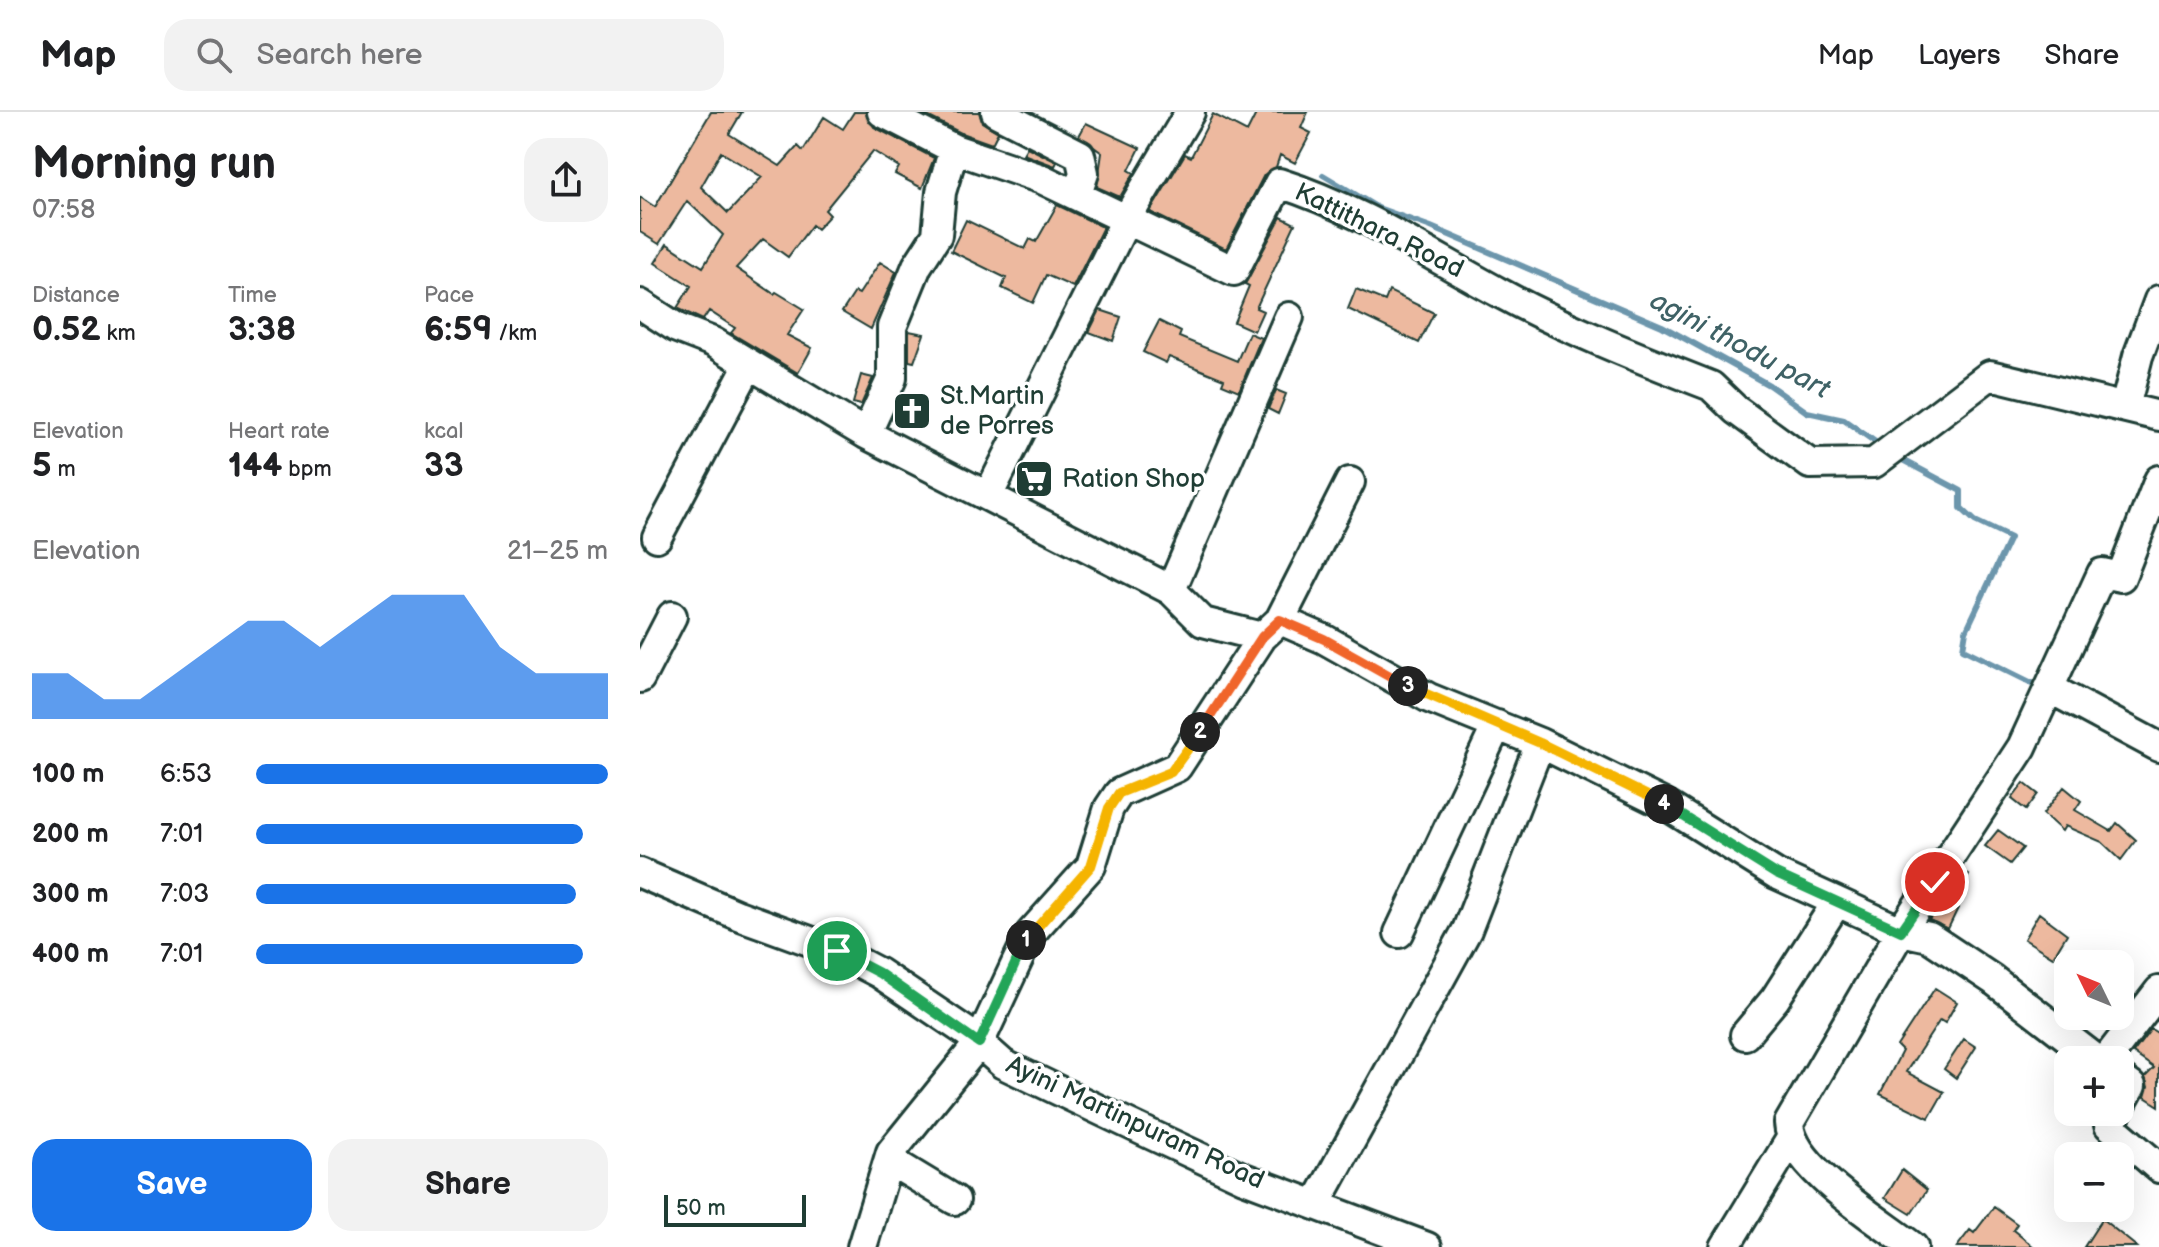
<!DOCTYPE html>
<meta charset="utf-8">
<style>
:root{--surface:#fff;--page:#f2f2f2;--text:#202124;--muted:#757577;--line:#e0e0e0;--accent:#1a73e8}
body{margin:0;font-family:"Balsamiq Sans",sans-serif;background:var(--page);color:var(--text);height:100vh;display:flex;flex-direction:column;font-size:30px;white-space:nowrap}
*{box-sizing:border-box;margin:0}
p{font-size:26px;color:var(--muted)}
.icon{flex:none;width:44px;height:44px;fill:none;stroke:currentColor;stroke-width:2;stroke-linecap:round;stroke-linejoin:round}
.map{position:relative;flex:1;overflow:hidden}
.panel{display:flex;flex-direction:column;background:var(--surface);width:640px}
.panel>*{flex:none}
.needle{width:52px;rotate:313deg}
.tools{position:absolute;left:1414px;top:838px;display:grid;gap:16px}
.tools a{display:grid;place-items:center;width:80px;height:80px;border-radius:16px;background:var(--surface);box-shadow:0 8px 32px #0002;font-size:40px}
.scale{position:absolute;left:24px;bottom:20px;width:142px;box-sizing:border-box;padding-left:8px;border:4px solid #1f3d34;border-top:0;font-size:22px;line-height:28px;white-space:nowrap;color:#1f3d34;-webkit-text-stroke:6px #fff;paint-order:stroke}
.pin{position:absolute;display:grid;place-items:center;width:68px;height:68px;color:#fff;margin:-34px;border:4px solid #fff;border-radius:50%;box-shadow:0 2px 8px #0007}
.km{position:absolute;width:40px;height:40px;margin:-20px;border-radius:50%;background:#222;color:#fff;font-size:22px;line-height:40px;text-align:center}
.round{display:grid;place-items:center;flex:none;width:84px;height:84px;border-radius:24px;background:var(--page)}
.overview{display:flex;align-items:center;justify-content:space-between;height:136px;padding:0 32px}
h1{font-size:44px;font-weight:600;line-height:60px}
.figures{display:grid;grid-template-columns:repeat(3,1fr);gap:12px;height:136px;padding:8px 32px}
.figures div{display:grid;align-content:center}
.figures b{font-size:34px;font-weight:600}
.figures small{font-size:22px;font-weight:400}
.figures p{font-size:22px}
.chart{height:224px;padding:16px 32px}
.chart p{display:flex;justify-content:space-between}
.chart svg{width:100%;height:144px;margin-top:8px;fill:var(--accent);opacity:.7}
.action{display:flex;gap:16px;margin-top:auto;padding:16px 32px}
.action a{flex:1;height:92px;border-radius:24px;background:var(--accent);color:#fff;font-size:32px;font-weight:600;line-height:92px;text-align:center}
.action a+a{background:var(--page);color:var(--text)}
ul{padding:0 32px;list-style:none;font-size:26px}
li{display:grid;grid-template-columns:128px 96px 1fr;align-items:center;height:60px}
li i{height:20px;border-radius:10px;background:var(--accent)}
header{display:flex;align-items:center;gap:48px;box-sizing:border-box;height:112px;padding:0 40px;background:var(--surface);border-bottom:2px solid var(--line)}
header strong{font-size:38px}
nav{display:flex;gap:44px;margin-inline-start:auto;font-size:28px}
.search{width:560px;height:72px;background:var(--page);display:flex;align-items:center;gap:20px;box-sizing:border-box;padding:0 28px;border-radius:24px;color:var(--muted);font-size:30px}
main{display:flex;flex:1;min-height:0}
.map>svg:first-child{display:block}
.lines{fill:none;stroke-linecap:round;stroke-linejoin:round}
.stream{stroke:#6c96ac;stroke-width:6}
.building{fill:#edb99f;stroke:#1f3d34;stroke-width:2;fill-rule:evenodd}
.minor-casing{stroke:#1f3d34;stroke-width:34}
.minor{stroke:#fff;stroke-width:28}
.split-1-casing{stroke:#fff;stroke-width:16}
.split-2-casing{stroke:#fff;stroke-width:16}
.split-3-casing{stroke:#fff;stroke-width:16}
.split-4-casing{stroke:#fff;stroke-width:16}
.split-5-casing{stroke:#fff;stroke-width:16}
.split-1{stroke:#22a559;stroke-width:10}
.split-2{stroke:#f5b400;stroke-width:10}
.split-3{stroke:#f0652b;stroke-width:10}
.split-4{stroke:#f5b400;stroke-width:10}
.split-5{stroke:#22a559;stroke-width:10}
.labels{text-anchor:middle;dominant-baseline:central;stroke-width:7;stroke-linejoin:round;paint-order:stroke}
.street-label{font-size:26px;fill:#1f3d34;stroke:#fff}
.poi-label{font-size:26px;fill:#1f3d34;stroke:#fff;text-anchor:start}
.water-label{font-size:28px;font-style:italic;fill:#3f6266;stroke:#fff}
</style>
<header>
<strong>Map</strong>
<div class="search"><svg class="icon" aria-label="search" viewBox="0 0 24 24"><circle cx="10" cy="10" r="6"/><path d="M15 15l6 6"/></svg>Search here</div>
<nav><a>Map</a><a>Layers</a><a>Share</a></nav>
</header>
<main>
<section class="panel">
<div class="overview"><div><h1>Morning run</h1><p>07:58</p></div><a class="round"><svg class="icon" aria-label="share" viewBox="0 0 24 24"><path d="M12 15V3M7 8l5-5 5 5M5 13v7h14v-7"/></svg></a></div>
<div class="figures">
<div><p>Distance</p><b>0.52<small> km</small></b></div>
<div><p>Time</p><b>3:38</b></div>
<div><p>Pace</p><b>6:59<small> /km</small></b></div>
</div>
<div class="figures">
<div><p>Elevation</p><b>5<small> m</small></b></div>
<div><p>Heart rate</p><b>144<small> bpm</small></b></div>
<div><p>kcal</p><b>33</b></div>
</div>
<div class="chart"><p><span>Elevation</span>21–25 m</p>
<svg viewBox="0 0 160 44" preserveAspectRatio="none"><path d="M0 44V30L10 30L20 38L30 38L40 30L50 22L60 14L70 14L80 22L90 14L100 6L110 6L120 6L130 22L140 30L150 30L160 30V44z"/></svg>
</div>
<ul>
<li><b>100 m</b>6:53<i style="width:100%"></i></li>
<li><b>200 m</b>7:01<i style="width:93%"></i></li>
<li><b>300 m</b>7:03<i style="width:91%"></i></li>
<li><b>400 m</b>7:01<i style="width:93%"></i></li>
</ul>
<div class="action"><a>Save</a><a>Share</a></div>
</section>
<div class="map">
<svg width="1519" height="1135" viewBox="0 0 1519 1135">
<rect width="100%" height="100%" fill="#fff"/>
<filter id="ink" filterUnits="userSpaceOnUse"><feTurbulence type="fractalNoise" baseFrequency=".0125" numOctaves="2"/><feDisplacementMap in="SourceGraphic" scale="16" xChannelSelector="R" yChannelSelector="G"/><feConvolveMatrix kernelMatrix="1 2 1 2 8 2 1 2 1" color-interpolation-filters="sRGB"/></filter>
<g filter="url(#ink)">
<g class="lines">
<!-- stream -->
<path class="stream" d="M683,63L738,96L791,115L1022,214L1129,273L1167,300L1204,308L1241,334
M1257,345L1321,379V396L1335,409L1370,426L1326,519L1323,537L1400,575"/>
</g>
<!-- building -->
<path class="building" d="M71,0H102L89,22L140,54L158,34L163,39L184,5L203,17L214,0H225L234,15L294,46L282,76L255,62L259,55L233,39L185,98L190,103L177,117L172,113L148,145L123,127L96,156L134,182L136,180L164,197L147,223L172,236L158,261L91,221L95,216L69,199L63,208L37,196L51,174L15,151L27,132L63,155L83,123L47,89L19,132L0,120V85L15,95ZM81,40L122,65L88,101L61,75Z
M279,0H339L342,10L358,20L352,32L321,21Z
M617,0H668L661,16L671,21L655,51L640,43L636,55L624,63L586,137L510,100L545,42L551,45L573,2L607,20Z
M446,11L500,36L489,58L494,61L480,85L457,75L462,41L439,24Z
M387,35L417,50L415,54L383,42Z
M417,93L463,115L433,175L406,163L393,191L362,176L366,166L311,139L326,108L385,137L390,127L396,130Z
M641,105L655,112L616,196L623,199L614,219L594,210L609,174L605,172Z
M240,150L256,160L231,217L202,200L215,180L219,182Z
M716,177L745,189L749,179L794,201L779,231L708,197Z
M460,198L481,205L473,229L449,220Z
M519,209L541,220L539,225L597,249L609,221L621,226L599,279L582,272L584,267L529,245L526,251L503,240Z
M269,219L284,222L274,250L269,249Z
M221,263L233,266L221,293L213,291Z
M636,278L646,282L638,302L628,297Z
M1384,671L1398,682L1386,698L1372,687Z
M1424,675L1441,689L1435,698L1471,719L1477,711L1496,728L1481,748L1462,730L1425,714L1422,719L1403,702Z
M1358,718L1383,736L1370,752L1345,734Z
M1321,758L1329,763L1312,792L1318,796L1308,817L1289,808Z
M1399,801L1427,822L1413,845L1384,827Z
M1295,876L1317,890L1305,911L1300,908L1266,960L1304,980L1289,1006L1240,982L1262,939L1257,934Z
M1511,917L1519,922V994L1505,985L1508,975L1505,965L1514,956L1493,941Z
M1324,927L1336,935L1316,966L1304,957Z
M1262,1058L1287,1078L1271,1102L1245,1086Z
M1354,1095L1377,1112L1373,1118L1394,1135H1317L1330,1118L1334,1121Z
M1462,1107L1497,1135H1444Z"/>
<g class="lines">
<!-- minor casing -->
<g class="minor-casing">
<path id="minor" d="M242,0L314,37
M356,0L440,43L444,61L437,82
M0,192L37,216L73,230L226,322L252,266V215L277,154L297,123L301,80L314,37L402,67L594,159L639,71C718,96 786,141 858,180C926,217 999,246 1071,274L1096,298L1170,352L1234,351L1350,263L1519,304
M1485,295L1498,244L1519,188
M226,322L531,478L563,510L622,525L640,508L684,527L789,586L900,631L1026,693L1136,762L1261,819L1289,825L1352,867L1457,948
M348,384L486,108L550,0
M17,425L108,254
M531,478L649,205
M640,508L710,370
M0,566L32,504
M1409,576L1519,635
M0,761L98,803L197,839L239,861L328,921L363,952L512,1023L604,1066L787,1135
M759,821L857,613
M1105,923L1135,887L1197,790
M1466,948L1519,879
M1480,966L1491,974L1480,994
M1477,1000L1469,1013L1519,1056
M249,1048L315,1088
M676,1092L827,818L900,631
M222,1135L251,1040L339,931L390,822L451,754L469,696L479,681L537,655L622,525
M1085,1135L1152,1025
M1273,1135C1240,1109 1150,1055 1149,1011L1261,819L1382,635L1462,461L1481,465L1519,368"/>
</g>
<!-- minor -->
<use href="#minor" class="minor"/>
</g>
</g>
<g class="lines" filter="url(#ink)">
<!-- split-1 casing -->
<g class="split-1-casing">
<path id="split-1" d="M197,839L239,861L339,931L386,828"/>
</g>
<!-- split-2 casing -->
<g class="split-2-casing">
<path id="split-2" d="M386,828L451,754L469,696L479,681L531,660L560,620"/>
</g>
<!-- split-3 casing -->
<g class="split-3-casing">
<path id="split-3" d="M560,620L622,525L640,508L684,527L768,574"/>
</g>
<!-- split-4 casing -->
<g class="split-4-casing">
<path id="split-4" d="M768,574L900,631L1024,692"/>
</g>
<!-- split-5 casing -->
<g class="split-5-casing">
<path id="split-5" d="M1024,692L1136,762L1261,819L1295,770"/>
</g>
<!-- split-1 -->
<use href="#split-1" class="split-1"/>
<!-- split-2 -->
<use href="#split-2" class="split-2"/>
<!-- split-3 -->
<use href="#split-3" class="split-3"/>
<!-- split-4 -->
<use href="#split-4" class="split-4"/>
<!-- split-5 -->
<use href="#split-5" class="split-5"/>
</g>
<!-- icons -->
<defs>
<g id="church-square" transform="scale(2)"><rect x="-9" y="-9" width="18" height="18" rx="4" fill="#1f3d34" stroke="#fff"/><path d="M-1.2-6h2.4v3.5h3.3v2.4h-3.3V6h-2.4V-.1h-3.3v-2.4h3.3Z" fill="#fff"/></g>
<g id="supermarket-square" transform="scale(2)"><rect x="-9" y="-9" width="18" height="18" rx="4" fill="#1f3d34" stroke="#fff"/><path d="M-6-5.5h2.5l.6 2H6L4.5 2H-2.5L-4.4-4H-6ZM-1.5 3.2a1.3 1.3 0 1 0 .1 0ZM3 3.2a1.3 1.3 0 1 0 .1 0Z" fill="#fff"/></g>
</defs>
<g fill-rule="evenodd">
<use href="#church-square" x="272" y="299"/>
<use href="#supermarket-square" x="394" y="367"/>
</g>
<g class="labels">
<!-- street labels -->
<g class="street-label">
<text transform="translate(739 119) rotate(26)">Kattithara Road</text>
<text transform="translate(495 1011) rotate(25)">Ayini Martinpuram Road</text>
</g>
<!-- poi labels -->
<g class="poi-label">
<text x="300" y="284">St.Martin<tspan x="300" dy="30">de Porres</tspan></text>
<text x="422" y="367">Ration Shop</text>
</g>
<!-- water labels -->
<g class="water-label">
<text transform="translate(1100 233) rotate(28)">agini thodu part</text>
</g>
</g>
</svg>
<div class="tools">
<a><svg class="needle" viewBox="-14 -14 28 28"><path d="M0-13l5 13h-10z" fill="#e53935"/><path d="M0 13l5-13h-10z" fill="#757577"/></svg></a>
<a>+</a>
<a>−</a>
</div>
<div class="scale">50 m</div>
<div class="pin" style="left:197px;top:839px;background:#1e9e55"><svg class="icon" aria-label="arrive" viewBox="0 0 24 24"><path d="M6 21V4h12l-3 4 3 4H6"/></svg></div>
<div class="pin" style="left:1295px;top:770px;background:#d93025"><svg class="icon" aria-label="check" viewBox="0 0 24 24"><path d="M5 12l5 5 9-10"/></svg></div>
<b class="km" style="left:386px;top:828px">1</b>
<b class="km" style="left:560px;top:620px">2</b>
<b class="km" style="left:768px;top:574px">3</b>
<b class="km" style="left:1024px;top:692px">4</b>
</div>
</main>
